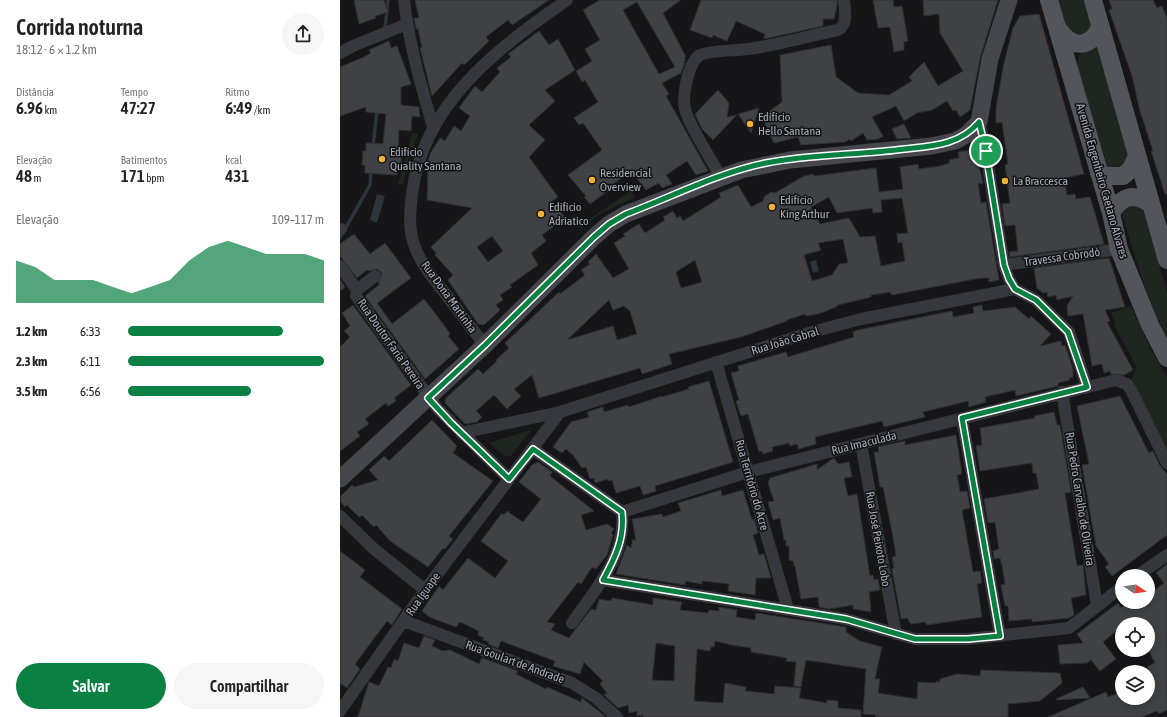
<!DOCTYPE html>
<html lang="pt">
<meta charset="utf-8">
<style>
:root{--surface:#fff;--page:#f6f6f6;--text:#222;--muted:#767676;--accent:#0b8043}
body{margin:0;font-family:"Asap Condensed",sans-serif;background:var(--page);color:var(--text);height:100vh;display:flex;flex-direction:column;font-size:15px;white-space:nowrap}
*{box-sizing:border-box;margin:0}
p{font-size:13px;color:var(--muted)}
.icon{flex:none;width:22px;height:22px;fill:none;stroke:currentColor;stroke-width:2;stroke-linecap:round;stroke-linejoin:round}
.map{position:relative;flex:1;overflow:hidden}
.side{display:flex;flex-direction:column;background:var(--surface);width:340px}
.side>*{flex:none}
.needle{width:26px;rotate:103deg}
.buttons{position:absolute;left:775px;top:569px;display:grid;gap:8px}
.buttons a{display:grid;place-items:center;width:40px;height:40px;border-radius:50%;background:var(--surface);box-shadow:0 2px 6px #0003;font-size:20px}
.pin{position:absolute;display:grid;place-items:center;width:34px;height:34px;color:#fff;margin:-17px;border:2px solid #fff;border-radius:50%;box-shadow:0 1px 4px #0007}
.round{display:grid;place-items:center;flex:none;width:42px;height:42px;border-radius:21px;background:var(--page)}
.head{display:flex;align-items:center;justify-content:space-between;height:68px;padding:0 16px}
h1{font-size:22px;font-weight:600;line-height:30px}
.metrics{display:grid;grid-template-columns:repeat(3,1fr);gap:6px;height:68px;padding:4px 16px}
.metrics div{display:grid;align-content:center}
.metrics b{font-size:17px;font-weight:600}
.metrics small{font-size:11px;font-weight:400}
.metrics p{font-size:11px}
.chart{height:112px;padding:8px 16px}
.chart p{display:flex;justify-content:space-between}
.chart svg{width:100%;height:72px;margin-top:4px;fill:var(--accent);opacity:.7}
.primary-button{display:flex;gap:8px;margin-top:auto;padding:8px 16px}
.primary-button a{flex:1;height:46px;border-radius:24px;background:var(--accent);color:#fff;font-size:16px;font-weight:600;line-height:46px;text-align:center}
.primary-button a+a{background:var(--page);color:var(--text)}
ul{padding:0 16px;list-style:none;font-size:13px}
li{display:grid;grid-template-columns:64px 48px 1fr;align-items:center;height:30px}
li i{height:10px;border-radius:5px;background:var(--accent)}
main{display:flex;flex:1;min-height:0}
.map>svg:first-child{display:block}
.green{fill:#1e261f}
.water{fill:#2c353c}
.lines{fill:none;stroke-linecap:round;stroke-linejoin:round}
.stream{stroke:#2c353c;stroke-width:3.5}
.building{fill:#404145;stroke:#303034;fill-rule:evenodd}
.street{stroke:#37383d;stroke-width:12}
.secondary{stroke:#45474d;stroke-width:17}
.primary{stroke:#53555c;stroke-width:18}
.route-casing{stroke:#fff;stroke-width:8}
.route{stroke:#0b8043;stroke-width:5}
.poi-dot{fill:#f2b134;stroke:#111113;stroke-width:1.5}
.labels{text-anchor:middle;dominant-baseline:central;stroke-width:3;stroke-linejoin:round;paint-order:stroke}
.poi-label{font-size:12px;fill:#a8adb8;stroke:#111113;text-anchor:start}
.street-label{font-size:12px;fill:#a8adb8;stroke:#111113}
</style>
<main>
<section class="side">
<div class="head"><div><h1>Corrida noturna</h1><p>18:12 · 6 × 1.2 km</p></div><a class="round"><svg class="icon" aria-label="share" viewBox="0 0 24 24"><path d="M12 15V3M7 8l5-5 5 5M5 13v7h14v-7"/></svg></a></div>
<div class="metrics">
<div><p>Distância</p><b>6.96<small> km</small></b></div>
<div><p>Tempo</p><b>47:27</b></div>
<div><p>Ritmo</p><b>6:49<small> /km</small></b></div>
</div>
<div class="metrics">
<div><p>Elevação</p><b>48<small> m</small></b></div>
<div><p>Batimentos</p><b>171<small> bpm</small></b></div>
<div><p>kcal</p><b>431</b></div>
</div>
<div class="chart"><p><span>Elevação</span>109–117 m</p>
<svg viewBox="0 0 160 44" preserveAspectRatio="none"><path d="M0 44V18L10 22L20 30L30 30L40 30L50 34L60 38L70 34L80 30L90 18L100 10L110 6L120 10L130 14L140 14L150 14L160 18V44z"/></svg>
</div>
<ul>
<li><b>1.2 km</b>6:33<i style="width:79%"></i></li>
<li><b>2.3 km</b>6:11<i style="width:100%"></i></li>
<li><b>3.5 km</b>6:56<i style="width:63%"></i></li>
</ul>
<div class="primary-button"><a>Salvar</a><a>Compartilhar</a></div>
</section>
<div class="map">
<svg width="827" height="717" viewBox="0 0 827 717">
<rect width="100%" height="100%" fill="#161618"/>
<!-- green -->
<path class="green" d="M716,0H745L754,31L749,37L727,33Z
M751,45L757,47L791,164L769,171L737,66C738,55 740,50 751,45Z
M72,133L78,134L70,156L63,184L58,185Z
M291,191L295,197L260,214L241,229L239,226Z
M799,202L803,210L827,291V338C806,297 794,254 781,210Z
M791,306L811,350L827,377V450L791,380L797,368L774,325L776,324L771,313Z
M191,430L170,457L163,455L149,443Z"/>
<!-- water -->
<path class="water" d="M37,194L45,196L37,223L30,220Z
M476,260L479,271L473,273L470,262Z"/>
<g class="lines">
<!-- stream -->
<path class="stream" d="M45,29L48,0
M33,147L37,109
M0,238L30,185L31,169"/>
</g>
<!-- building -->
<path class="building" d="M14,0H44L48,12L35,16L36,18L19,24Z
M75,0H209L172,25L168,20L146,37L149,41L124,65L122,63L92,96L80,48L82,47L78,29H76L74,18H79Z
M260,0H341L323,13L346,57L344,58L346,60L343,62H345L341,73L322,83L329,94L326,96L368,171L356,175L347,161L326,175L332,184L322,188L319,183L306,190L292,172L274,183L276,185L250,204L244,197L246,196L228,175L262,150L243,123L239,125L234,118L258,102L245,80L242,82L236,71L252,61L245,49L260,40L243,10ZM297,2L335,67L319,74L283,10Z
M361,0H497V5L494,19H483V26L424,39L425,34L396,21L387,41L373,35L372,38L350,30Z
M533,0H553L554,7L562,6L568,41L564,42V50L554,52L550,27L538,28Z
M583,0H658L640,58L630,110L620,117L616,110L613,111L607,101L592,110L577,113L564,121L556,106L532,117L543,136L538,139L527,140L523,133L511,141L510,139L505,142L461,145L458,137L434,143L422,117L442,102L440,55L491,45L496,77L518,93L549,95L572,81L569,77L584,62L598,86L623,71L600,33L599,14L584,16Z
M769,0H813L817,8L822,6L827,18V194H825L811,151H813L800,111L792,76L769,10L772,9Z
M699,14L744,174L724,178L727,195L735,194L736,199L750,197L764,244L670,257L669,252L678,251L675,225L665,226L662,204L670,203L665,165L668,164L662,122L656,123V108L664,63L673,28L680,16Z
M199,31L209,45L218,39L235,70L205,90L215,101L189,125L205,140L189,157L218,197L212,201L225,218L202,235L206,241L191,253L198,265L170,285L172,287L160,295L163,300L156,305L160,310L144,325L138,324L108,280L113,275L95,255L96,253L91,247L132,208L87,200L88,171L85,170L91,152L100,138L105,141L114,126L121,131L130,116L119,108L135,86L142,92L160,72L157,68L171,57L168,54ZM152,236L163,251L148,262L137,247Z
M49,41L51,48L57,46L71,84L61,87V105L79,107L80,117L72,116L71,131L59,130L58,153H61V166H57V175L25,173V165H22L23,151H26V143L43,144L46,114L26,112V107L0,116V67L24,57L31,53L29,50Z
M378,90L389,103L387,117L397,115L373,140L362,129L355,114Z
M419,108L411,133L398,114Z
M564,124L571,138L557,139L552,129Z
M635,149L643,183L638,184L641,203L646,202L659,280L649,282V278H640L552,295L550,292L531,295V297L498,305L496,307L478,314L466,316L465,314L447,320V321L401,337L329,354L332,364L302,374L300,368L199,398L192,375L174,389L181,396L167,409L154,395L136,411L142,417L137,422L125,424L105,403L106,398L138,369L143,374L157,361L156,360L169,348L165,343L219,292L220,294L245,275L241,270L250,264L248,262L256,254L273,278L289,269L274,243L285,236L283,234L299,224L305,233L325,220L323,217L333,211L337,218L340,216L343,221L381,197L379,193L398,185L411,207L423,201L424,197L431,192L435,193L464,176L473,174L474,176L536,168L539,192L563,189L560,167L578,164L579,169L600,166L610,163L609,160L619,158L618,152ZM489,197L497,213L532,208L533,213L542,212L541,200L562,198L568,233L557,234L558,243L562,242L565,261L541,266L535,236L520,237L509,218L480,224L471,207ZM503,239L508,263L499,264L492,275L472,281L464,255L481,250L478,243ZM355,260L362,282L341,288L336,272ZM269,300L273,310L284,306L290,311L297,334L277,340L273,326L227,340Z
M14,234L30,254L45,243L71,278L37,303L52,324L84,299L104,325L110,334L108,336L119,349L85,379L25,296L40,284L38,283L42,275L41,272L37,269L29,271L27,270L17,278L0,256V244Z
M769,258L785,307L765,310L770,321L767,322L793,370L784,375L771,374L770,371L764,373L762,364L752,366L743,314L728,316L727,306L733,296L717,300L716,295L708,297L707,292L703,293L697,288L694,268Z
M0,279L5,287L0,291Z
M13,305L71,385L54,398L56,401L48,406L46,403L25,419L29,424L17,432L20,436L0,451V347L10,337L4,331L10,326L2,313Z
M642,305L643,311L675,307L689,319L691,316L711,334L700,346L721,341L722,346L725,345L733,369V377L729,378L730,380L718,383V386L676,396L675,390L645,397L646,402L629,407L628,401L583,412L585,417L544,427L542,421L475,437L476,444L459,449L457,444L450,446L449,443L432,447L433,451L423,454L422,451L419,452L408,414L401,416L396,401L399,400L391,373L399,371L398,366L446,352L448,357L514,337L513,332L518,330L612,311L613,317L634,313L633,307Z
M369,381L393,462L315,486L316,491L303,495L300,486L276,493L272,480L268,481V479L255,483L254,478L250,479L246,467L242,468L240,465L233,455L226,449L222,453L213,447L231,422L249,417L247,412L263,407L264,412L288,405L289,407L322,396V397L349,389L348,387Z
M780,396L809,453L813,451L820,466L827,474V535L772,576L765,567L769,564L756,546L742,465L749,464L737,406Z
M714,412L717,425H720L731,492L725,493L732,537L737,566L743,565L746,595L731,598L734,615L729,618L692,622V619L669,621L668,606H665L661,585L665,584L662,565L660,558L654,559L653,551L659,549L655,522L648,523L644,499L699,489L696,473H693L692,463L640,471L636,446L642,445L640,428L695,418L694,416Z
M92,420L117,446L113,453L153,481L109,536L113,539L105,549L103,548L88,567L50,541L36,525L34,527L22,515L19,517L7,505L5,507L1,502V496L12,485L14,487L38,480L29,470L44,456L49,461Z
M616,435L622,474L617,475L620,492L627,491L630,508L622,510L633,572L640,571L642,583L637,584L642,617L586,625V622L571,624L567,618L561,619L552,569L554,568L552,557L556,556L553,537L543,487H540L534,452H539L538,447L565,441V445Z
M494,458L498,464L509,462L512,477L504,478L508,496L517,494L530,576L533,575L534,580L538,579L540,590L529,592L531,612L513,609V605L489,609L479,607L478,597L461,599L455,566H454L453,561L449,560V546H446V540H444L440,518L433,520L428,502L434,501L428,483L430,478L477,464V470Z
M198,462L212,472L210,476L254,511L241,515L246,530L267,524L274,529L271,533L273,535L267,555L256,569L252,567L241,584L238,582L207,622L215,624L211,630L229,638L251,609L256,610L259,599L271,601L272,598L313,605V598L342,602L340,610L368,613L369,610L379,611V607L397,610L396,617L415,620L416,613L506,627V632L520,641L542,647L535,679H540L538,693L577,699L578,682L596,683V681L600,682V679L617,674L640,676L641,670L720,673L722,683L700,701L668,704V717H535L536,715L523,714L526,669L466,660L461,687L454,686L456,662L446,661L447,658L411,652V648L392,645L375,641L374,647H371L370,651L357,649L354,701L383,703L385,683L406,687L405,691L434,694L435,686L461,688L459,698L487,703V700L498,701V708L521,710V717H303V715L297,716V711L289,713L288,705L278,708L264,695L267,693L260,684L263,681L244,662L240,674L226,670L213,666L215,661L161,641L158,648L148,644L149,642L143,640L144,638L138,635L139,631L120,622L116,627L89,617L82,611L99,586L103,590L128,558L155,578L168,561L141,541L162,513L164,515L167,511L183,522L201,499L179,482L192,465ZM316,643L335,646L334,681L312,680Z
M381,490L382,496L403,490L412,520L414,519L418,533L413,535L419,555L424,554L431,578H416L415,595L388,591L389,584L362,581V584L345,581V585L276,574L287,545L291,548L293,539L296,541L292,519L322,514L323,517L341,511L338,503Z
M0,551L25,570L20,577L62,609L52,625L47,621L15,664L20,669L7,688L0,683Z
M827,564V710L819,714L817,711L802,717H708L766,692L768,697L778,693L780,698H808V672L806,671L809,669L807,667L815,663L808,649V624H782V626L763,642L776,659L760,671L751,660L747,663L720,664L718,645L743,643L737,634L778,603L781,608L789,602H808V595L824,583L816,573Z
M84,636L95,640L92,646L103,651L110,650L139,664L142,658L178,671L176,674L206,689L207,687L241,702L242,698L266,717H18L29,682L39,686L48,667L51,668L54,659L58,661L64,643L79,648Z
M743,687L750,698L717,700L716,699Z"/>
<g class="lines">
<!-- street -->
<path class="street" d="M64,0C69,44 81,85 93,127
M0,53L13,46L67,24
M639,122L645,147L664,265L669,279L675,289L696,300L729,332L747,387
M381,177C371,159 349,126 345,109C342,97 348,62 360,55C371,50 395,51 408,49C438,45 468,36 498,30C508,25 505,10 504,0
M0,230L1,229
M664,265L779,249
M0,266L17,290L16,296L97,408L169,479
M17,290L35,276
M145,345C131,328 118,310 104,292C93,278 81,264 75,247C68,230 70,212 72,194C83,103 158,48 227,0
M376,362L448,609
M722,392L757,605
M622,418L660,636
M121,433L220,412L472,332L521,319L675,289
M521,444L556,634
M193,449L282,512L408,472L776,380L787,384L791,390L827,463
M0,516L34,549L85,590
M797,576L827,555
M263,580L506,619L575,639H628L729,628L782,587
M64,621L232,683L256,698L277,717
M232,623C255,590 287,555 282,512
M0,711L85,590L220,412"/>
<!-- secondary -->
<path class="secondary" d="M0,479L145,345L254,237L269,224L286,214L401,170L450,160L592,146L615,141L626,135L639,122L650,59L669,0"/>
<!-- primary -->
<path class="primary" d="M709,0L771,213L779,249L810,325L827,358
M753,0L827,260
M718,29C722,34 726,39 732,42C745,48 758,37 760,25
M759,173L766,176H783L791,169L797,156
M771,213C782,196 792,192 811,204"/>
</g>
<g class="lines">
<!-- route casing -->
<g class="route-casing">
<path id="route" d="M639,122L645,147L664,265L669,279L675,289L696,300L728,332L747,387L622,418L660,636L628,639H575L506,619L263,580C275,558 285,538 282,512L193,449L169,479L111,423L88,398L145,345L254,237L269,224L286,214C332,197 377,173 426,163C471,154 519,155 565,149C593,146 620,145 639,122Z"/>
</g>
<!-- route -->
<use href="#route" class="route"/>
</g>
<!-- markers -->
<g class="poi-dot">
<circle cx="410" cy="124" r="4"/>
<circle cx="42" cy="159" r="4"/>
<circle cx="252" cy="180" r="4"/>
<circle cx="665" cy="181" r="4"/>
<circle cx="432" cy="207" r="4"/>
<circle cx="201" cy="214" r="4"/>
</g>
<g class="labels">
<!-- poi labels -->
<g class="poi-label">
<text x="418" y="117">Edifício<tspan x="418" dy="14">Hello Santana</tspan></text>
<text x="50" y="152">Edifício<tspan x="50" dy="14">Quality Santana</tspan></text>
<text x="260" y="173">Residencial<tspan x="260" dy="14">Overview</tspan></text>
<text x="673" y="181">La Braccesca</text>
<text x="440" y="200">Edifício<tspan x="440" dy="14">King Arthur</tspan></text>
<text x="209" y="207">Edifício<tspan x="209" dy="14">Adriatico</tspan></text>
</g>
<!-- street labels -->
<g class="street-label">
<text transform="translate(762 181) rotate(74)">Avenida Engenheiro Caetano Alvares</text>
<text transform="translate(722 257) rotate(-8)">Travessa Cobrodó</text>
<text transform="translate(109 297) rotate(54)">Rua Dona Martinha</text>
<text transform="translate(445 341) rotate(-17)">Rua João Cabral</text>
<text transform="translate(51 344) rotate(55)">Rua Doutor Faria Pereira</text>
<text transform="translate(524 443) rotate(-14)">Rua Imaculada</text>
<text transform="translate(412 485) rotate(74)">Rua Território do Acre</text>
<text transform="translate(740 499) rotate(81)">Rua Pedro Carvalho de Oliveira</text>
<text transform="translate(538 539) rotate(80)">Rua José Peixoto Lobo</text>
<text transform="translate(83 594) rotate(-55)">Rua Iguape</text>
<text transform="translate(175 662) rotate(20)">Rua Goulart de Andrade</text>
</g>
</g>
</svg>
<div class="buttons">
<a><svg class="needle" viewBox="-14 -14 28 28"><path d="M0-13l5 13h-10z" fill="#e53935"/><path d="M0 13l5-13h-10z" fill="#767676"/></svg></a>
<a><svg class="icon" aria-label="locate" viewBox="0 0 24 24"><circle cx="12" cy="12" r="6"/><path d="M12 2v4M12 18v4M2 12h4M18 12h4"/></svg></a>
<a><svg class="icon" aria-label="layers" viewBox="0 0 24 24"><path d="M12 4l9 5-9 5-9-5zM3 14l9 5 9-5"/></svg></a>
</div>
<div class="pin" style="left:646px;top:151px;background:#1e9e55"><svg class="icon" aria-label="arrive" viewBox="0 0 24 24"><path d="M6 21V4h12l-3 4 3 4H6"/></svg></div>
</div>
</main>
